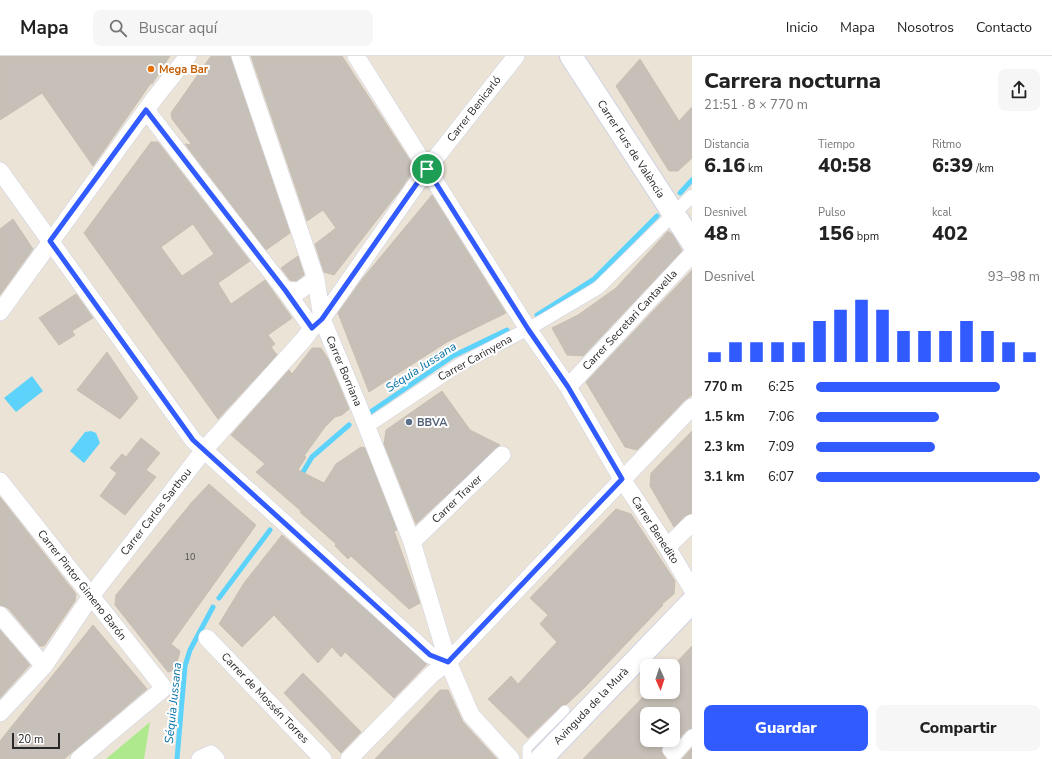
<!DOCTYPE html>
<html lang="es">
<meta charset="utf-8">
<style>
:root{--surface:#fff;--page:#f6f6f6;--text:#222;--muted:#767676;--line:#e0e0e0;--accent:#325bff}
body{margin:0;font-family:"Nunito Sans",sans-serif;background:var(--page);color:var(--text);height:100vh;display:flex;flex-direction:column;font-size:15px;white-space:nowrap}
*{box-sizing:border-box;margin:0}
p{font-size:13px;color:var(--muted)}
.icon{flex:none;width:22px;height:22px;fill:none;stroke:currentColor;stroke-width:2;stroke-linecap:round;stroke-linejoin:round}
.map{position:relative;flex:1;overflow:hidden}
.side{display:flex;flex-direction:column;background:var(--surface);width:360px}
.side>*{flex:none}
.needle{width:26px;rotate:177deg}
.controls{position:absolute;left:640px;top:603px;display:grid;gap:8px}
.controls a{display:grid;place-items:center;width:40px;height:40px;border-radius:8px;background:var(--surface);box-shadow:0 2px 6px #0003;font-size:20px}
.scale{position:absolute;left:12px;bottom:10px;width:48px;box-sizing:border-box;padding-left:4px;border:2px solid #282828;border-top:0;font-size:11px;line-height:14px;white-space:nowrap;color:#282828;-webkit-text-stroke:3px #fff;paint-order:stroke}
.pin{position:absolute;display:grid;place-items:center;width:34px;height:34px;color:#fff;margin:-17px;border:2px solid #fff;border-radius:50%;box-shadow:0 1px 4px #0007}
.round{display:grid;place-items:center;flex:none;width:42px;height:42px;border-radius:8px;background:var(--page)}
.summary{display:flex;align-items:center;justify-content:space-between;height:68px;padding:0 12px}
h1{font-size:22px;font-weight:800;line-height:30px}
.metrics{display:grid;grid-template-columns:repeat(3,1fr);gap:6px;height:68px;padding:4px 12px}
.metrics div{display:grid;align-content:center}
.metrics b{font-size:20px;font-weight:800}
.metrics small{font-size:11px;font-weight:400}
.metrics p{font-size:11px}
.chart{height:112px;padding:8px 12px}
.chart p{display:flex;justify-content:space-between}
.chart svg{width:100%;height:72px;margin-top:4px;stroke:var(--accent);stroke-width:6}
.action{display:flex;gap:8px;margin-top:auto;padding:8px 12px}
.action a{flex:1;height:46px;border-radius:8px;background:var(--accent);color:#fff;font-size:16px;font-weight:800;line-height:46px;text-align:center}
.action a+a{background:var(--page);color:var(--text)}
ul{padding:0 12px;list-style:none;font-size:13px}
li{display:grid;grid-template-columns:64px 48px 1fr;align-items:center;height:30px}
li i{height:10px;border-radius:5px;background:var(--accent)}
header{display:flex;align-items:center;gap:24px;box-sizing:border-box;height:56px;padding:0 20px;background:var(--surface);border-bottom:1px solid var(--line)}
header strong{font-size:19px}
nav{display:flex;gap:22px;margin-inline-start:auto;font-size:14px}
.search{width:280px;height:36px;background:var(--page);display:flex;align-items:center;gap:10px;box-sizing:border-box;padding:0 14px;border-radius:8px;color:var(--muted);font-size:15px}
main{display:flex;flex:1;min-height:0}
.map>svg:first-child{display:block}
.green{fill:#aeea8d}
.water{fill:#5dd3fc}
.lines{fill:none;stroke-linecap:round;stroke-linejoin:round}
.stream{stroke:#5dd3fc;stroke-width:5}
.building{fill:#c7c0b8;stroke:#c8bfb1;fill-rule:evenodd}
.service-casing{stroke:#cdd1e3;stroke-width:10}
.pedestrian-casing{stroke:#cdd1e3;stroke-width:14}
.minor-casing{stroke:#cdd1e3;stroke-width:18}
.tertiary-casing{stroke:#cdd1e3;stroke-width:24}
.secondary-casing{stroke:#cdd1e3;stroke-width:24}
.service{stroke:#fff;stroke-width:9}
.pedestrian{stroke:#fff;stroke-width:13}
.minor{stroke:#fff;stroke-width:17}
.tertiary{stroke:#fff;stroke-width:22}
.secondary{stroke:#fff;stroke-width:22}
.route-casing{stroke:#fff;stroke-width:8}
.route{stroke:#325bff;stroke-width:5}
.food-dot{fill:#e8710a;stroke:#fff;stroke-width:1.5}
.service-dot{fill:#5c6f8a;stroke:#fff;stroke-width:1.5}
.labels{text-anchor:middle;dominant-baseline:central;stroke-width:4;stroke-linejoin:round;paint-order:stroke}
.number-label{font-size:9px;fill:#504e4c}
.food-label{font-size:11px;font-weight:bold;fill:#c56008;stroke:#fff;text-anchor:start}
.street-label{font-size:11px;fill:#282828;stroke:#fff}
.service-label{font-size:11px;font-weight:bold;fill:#4e5e75;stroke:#fff;text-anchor:start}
.water-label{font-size:12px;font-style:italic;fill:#006ea4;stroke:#fff}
</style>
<header>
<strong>Mapa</strong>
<div class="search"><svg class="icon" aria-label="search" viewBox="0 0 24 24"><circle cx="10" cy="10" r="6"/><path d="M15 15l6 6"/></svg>Buscar aquí</div>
<nav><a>Inicio</a><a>Mapa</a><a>Nosotros</a><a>Contacto</a></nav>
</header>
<main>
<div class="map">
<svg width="692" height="703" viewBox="0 0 692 703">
<rect width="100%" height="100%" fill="#ece3d7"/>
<!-- green -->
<path class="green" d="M150,666L144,703H106Z"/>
<!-- water -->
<path class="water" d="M32,320L43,335L16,356L4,342Z
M91,375L96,377L100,387L84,407L70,395L85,376Z"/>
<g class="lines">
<!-- stream -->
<path class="stream" d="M680,137L692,124
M537,259L594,223L657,160
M369,357L453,300L507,274
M300,421L312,401L349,369
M219,542L270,474
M177,703L185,610L190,594L213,551"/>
</g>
<!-- building -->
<path class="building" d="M0,0H170L152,28L151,27L93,110L42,37L0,64Z
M211,0H230L290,177L266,194L185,88L192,89L172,63L171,57Z
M251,0H342L415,112L398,137L334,219L324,216L315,188L336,172L323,154L307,165Z
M640,3L679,65L692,51V102L678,115H669L616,30Z
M151,86H158L250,205L218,227L231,248L265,224L292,262L268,279L275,288L271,291L277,299L218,363L84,177ZM193,168L214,198L182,220L161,191Z
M432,139L506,257L447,286L369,336L338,257L363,222Z
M13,163L33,193L0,239V173Z
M668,175L673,179L682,195L583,300L567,299L552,272L578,259L616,232Z
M298,200L304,219L296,225L290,224L281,212Z
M692,214V339L685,344L637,394L625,391L586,326Z
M76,238L93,262L72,275L75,279L59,289L39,262Z
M312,292H321L328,303L349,353L342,359L335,361L325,371L304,400L306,401L298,414L324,427L336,408L361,391L365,392L397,474L394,475L420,547L409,553L351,500L348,503L335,490L336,488L300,456L301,455L256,416L265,408L231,379L289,314L292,318Z
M107,296L138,342L120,363L77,334Z
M442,335L470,374L500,389L416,468L384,388L386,374Z
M692,375V457L685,460L674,471L650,430L651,417Z
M141,382L160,397L146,414L156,421L125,459L100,440L117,417L110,412L122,398L126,401Z
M209,428L256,469L171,588L180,595L175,614L168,616L115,549L116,539L192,446Z
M0,441L76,538L75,545L44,590H40L8,552L0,549Z
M616,453L631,458L675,525L674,538L662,548L663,549L586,630L567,648L561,650L528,682L488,643L511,620L518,628L557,586L540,568L548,559L530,542Z
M282,479L427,608L394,642L345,596L341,601L332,591L318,607L274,559L242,591L219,568L244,527Z
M93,569L147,633L64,703H0V685Z
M0,574L30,609L0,642Z
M692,590V672L686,675L674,688L668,686L664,688L661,695L666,703H583L648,636H673V610ZM647,658H673V684H647Z
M303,617L361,676L341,697L284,637Z
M440,634H448L463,666L497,703H375Z
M692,692V703H682Z"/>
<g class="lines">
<!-- service casing -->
<g class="service-casing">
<path id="service" d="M527,703V692L565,654"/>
</g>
<!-- pedestrian casing -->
<g class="pedestrian-casing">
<path id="pedestrian" d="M366,371L459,309L537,268L598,232L692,140
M669,694L674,700L692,680"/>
</g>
<!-- minor casing -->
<g class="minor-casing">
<path id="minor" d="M240,0L316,223L322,263L359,351L412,486L448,606L471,659L511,703
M356,0L528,273L568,331L622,423L667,491L692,533
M146,54L285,234L312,272
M0,115L193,384L430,599L448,606
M285,234L299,235L316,223
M0,256L154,43L188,0
M568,331L692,198
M0,425L164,632L79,703
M412,486L502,399
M667,491L692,467
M0,559L44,610
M207,582L323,703
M0,657L44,610L91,540L204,394L304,283L312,272L322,263L427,113L516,0
M200,703L211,698L216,703
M349,703L431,619L448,606L692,351"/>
</g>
<!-- tertiary casing -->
<g class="tertiary-casing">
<path id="tertiary" d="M571,0L692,186"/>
</g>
<!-- secondary casing -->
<g class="secondary-casing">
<path id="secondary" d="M541,703L692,546"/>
</g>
<!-- service -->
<use href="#service" class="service"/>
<!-- pedestrian -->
<use href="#pedestrian" class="pedestrian"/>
<!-- minor -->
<use href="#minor" class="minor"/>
<!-- tertiary -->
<use href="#tertiary" class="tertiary"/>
<!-- secondary -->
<use href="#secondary" class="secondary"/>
</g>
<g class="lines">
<!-- route casing -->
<g class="route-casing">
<path id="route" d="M146,54L285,234L312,272L322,263L427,113L528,273L568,331L622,423L448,606L430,599L193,384L50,185Z"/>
</g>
<!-- route -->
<use href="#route" class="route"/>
</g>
<!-- markers -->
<circle class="food-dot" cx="151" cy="13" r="4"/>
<circle class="service-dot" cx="409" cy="366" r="4"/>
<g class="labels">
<!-- number labels -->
<g class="number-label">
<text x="190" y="501">10</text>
</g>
<!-- food labels -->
<g class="food-label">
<text x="159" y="13">Mega Bar</text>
</g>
<!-- street labels -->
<g class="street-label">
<text transform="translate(474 53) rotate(-52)">Carrer Benicarló</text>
<text transform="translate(631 93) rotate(57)">Carrer Furs de València</text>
<text transform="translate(630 264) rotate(-47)">Carrer Secretari Cantavella</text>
<text transform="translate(475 302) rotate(-29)">Carrer Carinyena</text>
<text transform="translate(344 315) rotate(67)">Carrer Borriana</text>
<text transform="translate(457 443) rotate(-44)">Carrer Traver</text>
<text transform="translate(156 456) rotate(-52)">Carrer Carlos Sarthou</text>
<text transform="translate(655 474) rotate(57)">Carrer Benedito</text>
<text transform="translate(82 529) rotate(52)">Carrer Pintor Gimeno Barón</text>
<text transform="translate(265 642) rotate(46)">Carrer de Mossén Torres</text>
<text transform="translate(591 650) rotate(-46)">Avinguda de la Murà</text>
</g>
<!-- service labels -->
<g class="service-label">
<text x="417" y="366">BBVA</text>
</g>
<!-- water labels -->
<g class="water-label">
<text transform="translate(421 311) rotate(-33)">Séquia Jussana</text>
<text transform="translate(173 647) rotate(-84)">Séquia Jussana</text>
</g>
</g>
</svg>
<div class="controls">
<a><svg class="needle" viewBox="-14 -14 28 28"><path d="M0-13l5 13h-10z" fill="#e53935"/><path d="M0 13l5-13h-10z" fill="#767676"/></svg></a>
<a><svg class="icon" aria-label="layers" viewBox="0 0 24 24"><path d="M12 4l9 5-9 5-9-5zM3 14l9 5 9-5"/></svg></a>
</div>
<div class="scale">20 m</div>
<div class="pin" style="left:427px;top:113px;background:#1e9e55"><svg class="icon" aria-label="arrive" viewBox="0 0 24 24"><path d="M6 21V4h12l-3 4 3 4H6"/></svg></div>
</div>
<section class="side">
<div class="summary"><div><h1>Carrera nocturna</h1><p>21:51 · 8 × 770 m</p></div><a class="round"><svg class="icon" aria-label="share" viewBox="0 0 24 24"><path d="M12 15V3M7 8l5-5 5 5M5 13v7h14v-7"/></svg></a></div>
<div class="metrics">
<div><p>Distancia</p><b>6.16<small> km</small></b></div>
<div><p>Tiempo</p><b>40:58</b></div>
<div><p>Ritmo</p><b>6:39<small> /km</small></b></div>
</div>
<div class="metrics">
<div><p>Desnivel</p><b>48<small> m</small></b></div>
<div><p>Pulso</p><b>156<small> bpm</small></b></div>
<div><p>kcal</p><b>402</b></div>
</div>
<div class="chart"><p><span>Desnivel</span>93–98 m</p>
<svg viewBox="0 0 160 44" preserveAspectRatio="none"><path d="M5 44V38M15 44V32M25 44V32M35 44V32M45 44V32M55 44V19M65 44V12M75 44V6M85 44V12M95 44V25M105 44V25M115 44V25M125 44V19M135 44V25M145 44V32M155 44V38"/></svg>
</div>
<ul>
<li><b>770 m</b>6:25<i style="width:82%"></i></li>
<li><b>1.5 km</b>7:06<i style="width:55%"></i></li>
<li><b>2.3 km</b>7:09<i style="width:53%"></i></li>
<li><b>3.1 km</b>6:07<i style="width:100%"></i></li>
</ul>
<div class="action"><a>Guardar</a><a>Compartir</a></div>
</section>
</main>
